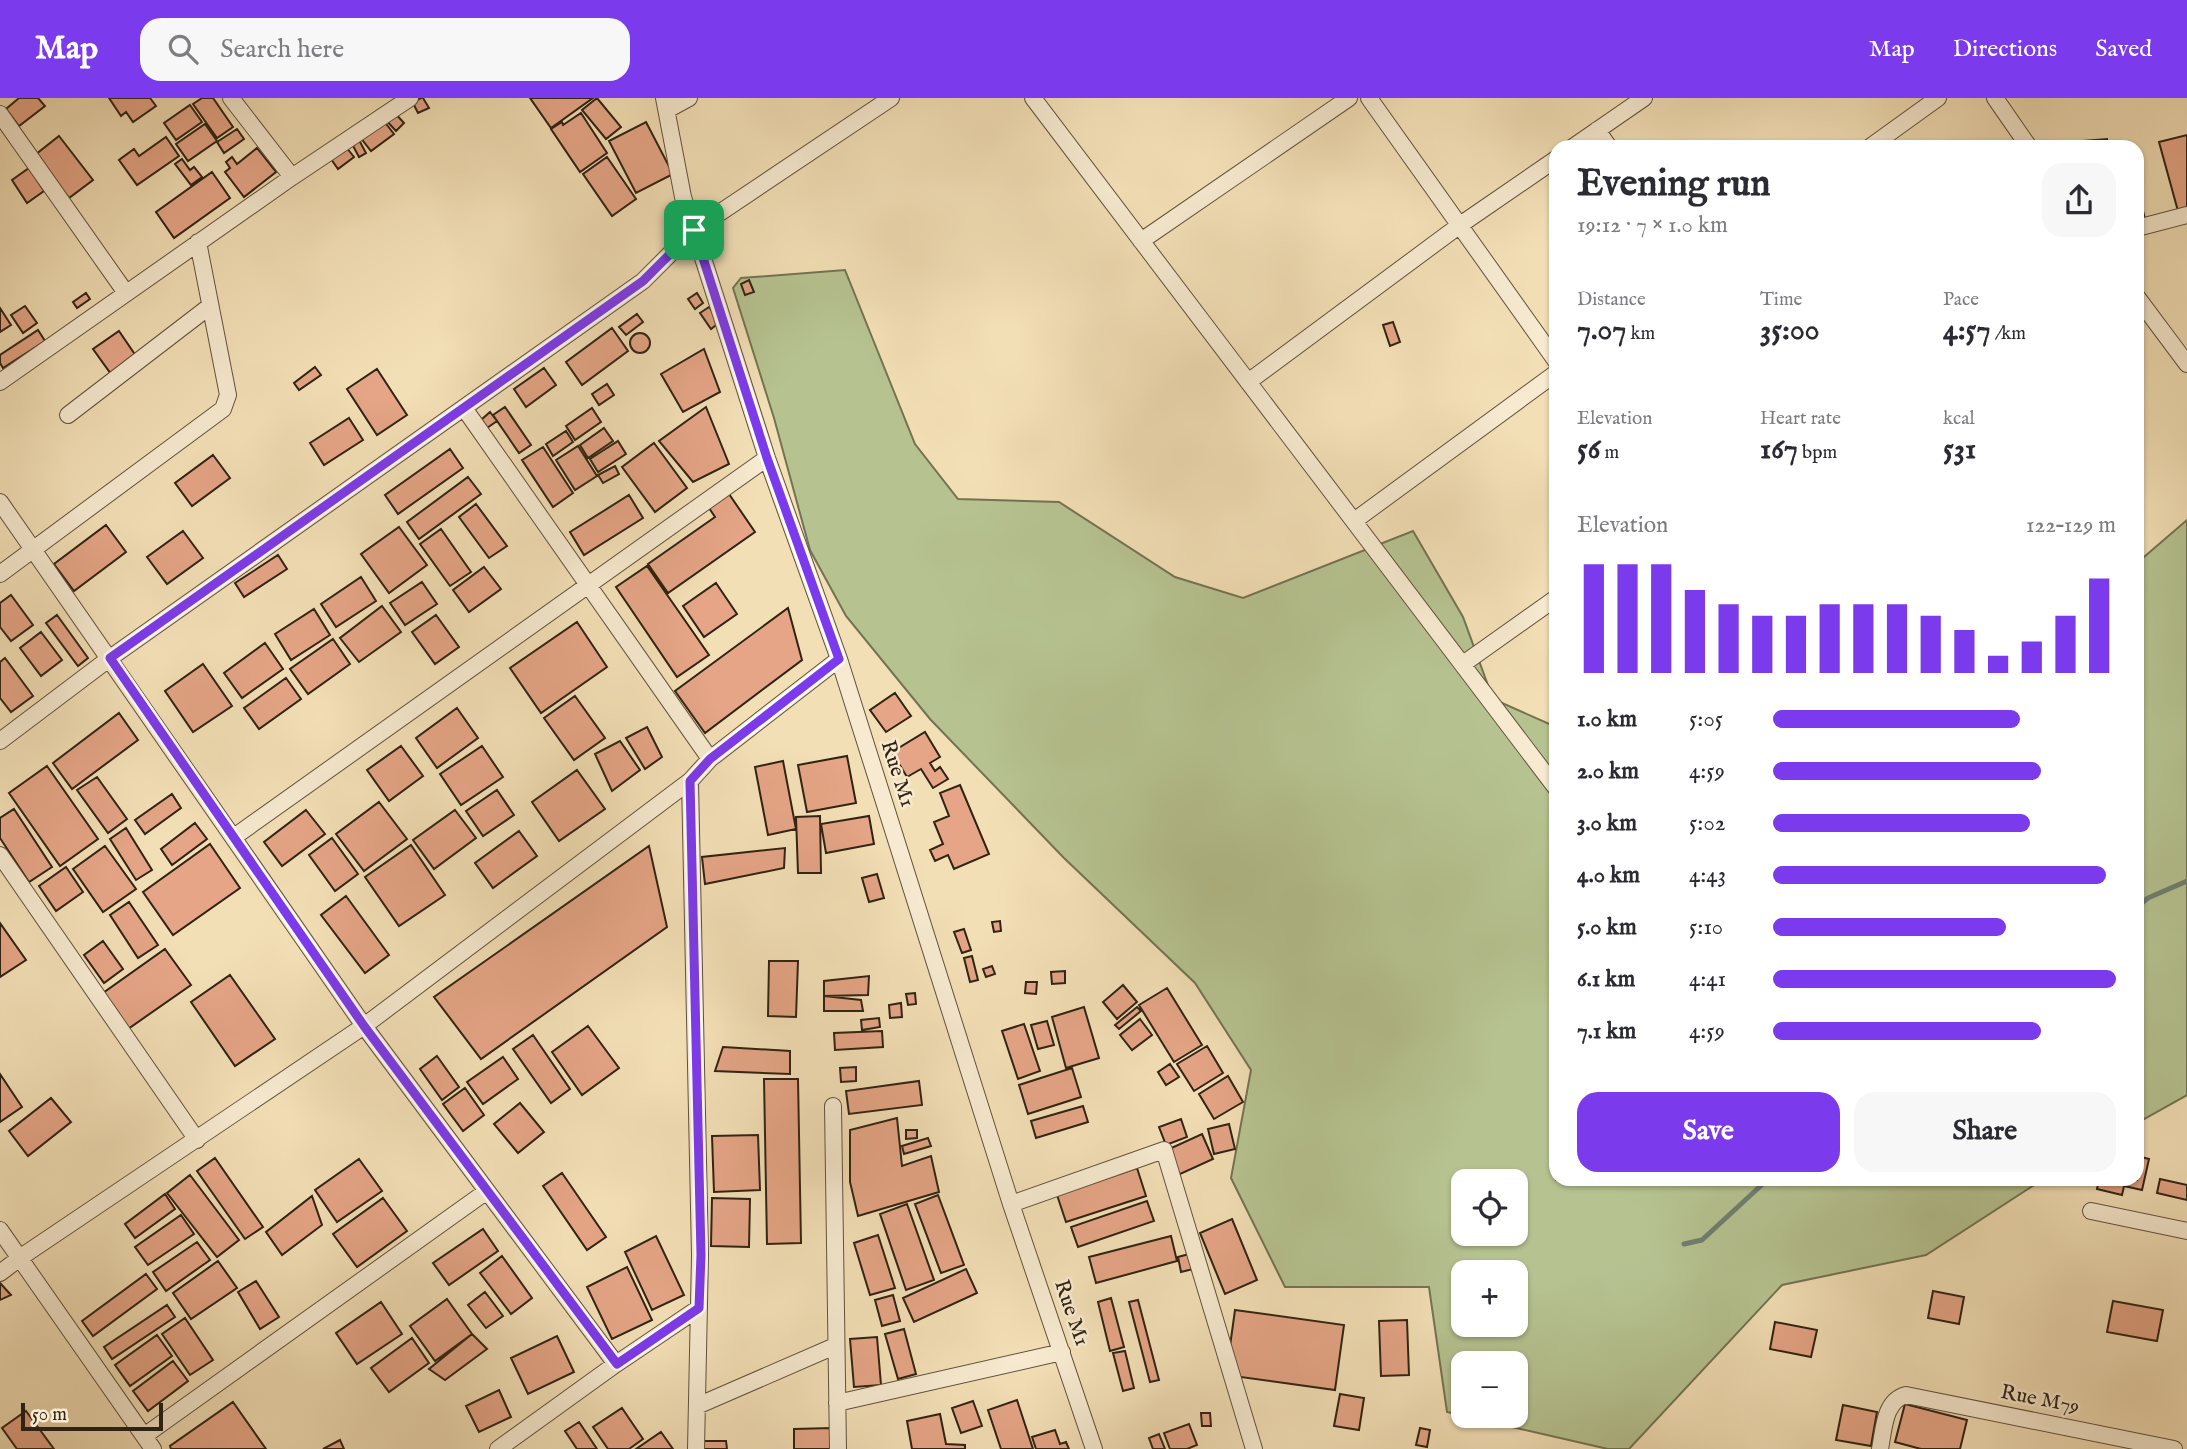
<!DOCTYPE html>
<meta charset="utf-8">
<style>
:root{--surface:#fff;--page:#f7f7f7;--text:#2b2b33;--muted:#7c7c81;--accent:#7c3aed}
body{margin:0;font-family:"IM FELL English",serif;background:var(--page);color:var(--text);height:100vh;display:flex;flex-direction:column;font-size:26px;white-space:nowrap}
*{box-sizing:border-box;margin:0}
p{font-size:23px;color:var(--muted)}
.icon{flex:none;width:38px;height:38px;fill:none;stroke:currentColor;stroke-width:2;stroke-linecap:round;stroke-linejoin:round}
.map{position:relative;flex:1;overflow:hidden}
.sheet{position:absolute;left:1549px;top:42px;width:595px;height:1046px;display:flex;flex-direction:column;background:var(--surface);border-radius:21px;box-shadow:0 2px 5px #0004}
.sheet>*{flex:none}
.controls{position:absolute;left:1451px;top:1071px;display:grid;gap:14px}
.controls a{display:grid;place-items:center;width:77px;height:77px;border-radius:14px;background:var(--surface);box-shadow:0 2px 5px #0004;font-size:35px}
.scale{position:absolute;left:21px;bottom:18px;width:142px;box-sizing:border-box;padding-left:7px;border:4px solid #302313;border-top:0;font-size:19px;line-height:24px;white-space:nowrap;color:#302313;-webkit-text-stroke:5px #f7ead0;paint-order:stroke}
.pin{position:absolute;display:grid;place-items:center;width:60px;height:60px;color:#fff;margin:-30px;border-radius:14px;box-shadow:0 4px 10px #0006}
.round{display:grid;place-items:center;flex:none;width:74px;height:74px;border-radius:21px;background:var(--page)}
.headline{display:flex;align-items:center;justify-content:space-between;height:119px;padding:0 28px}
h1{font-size:38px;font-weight:800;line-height:52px}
.metrics{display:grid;grid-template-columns:repeat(3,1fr);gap:10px;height:119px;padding:7px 28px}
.metrics div{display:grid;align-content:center}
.metrics b{font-size:30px;font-weight:800}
.metrics small{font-size:19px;font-weight:400}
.metrics p{font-size:19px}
.chart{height:196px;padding:14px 28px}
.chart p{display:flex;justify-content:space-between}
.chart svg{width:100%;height:126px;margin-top:7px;stroke:var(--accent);stroke-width:6}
.action{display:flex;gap:14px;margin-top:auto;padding:14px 28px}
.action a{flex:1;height:80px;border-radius:21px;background:var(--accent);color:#fff;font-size:28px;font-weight:800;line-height:80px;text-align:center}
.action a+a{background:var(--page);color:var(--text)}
ul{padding:0 28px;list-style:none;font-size:23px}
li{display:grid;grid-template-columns:112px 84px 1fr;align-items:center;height:52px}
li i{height:18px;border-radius:9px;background:var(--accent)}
header{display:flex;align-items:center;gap:42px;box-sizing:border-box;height:98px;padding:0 35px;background:var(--accent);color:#fff}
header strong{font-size:33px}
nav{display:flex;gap:38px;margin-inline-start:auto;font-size:24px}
.search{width:490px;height:63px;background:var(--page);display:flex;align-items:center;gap:18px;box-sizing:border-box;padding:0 24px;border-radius:21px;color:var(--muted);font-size:26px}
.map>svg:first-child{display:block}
.green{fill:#b6c391;stroke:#737352;stroke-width:2;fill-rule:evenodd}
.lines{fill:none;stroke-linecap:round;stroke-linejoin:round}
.stream{stroke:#707f71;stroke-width:5}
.building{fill:#e5a586;stroke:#302313;stroke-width:2}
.minor-casing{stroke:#61523c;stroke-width:18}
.minor{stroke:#f7ead0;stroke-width:16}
.route-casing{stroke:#fff;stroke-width:14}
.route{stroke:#7c3aed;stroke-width:9}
.labels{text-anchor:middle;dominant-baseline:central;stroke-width:5;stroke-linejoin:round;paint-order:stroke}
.street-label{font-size:21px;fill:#302313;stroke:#f7ead0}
</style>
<header>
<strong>Map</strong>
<div class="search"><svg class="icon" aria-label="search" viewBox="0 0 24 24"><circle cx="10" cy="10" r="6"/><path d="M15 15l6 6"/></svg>Search here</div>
<nav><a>Map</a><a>Directions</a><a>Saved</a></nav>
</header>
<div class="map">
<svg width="2187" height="1351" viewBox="0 0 2187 1351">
<rect width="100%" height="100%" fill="#f3dfb6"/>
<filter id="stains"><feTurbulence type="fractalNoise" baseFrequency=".00286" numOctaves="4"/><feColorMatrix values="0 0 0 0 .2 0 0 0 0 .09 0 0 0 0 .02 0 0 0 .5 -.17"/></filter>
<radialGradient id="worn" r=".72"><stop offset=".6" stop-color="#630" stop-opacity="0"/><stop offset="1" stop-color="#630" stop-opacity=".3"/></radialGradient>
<!-- green -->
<path class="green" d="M845,172L915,346L958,401L1059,404L1175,479L1243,500L1413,433L1463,519L1493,601L1556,629V1082H2042L1926,1157L1782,1187L1629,1351H1608L1447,1314L1429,1189H1285L1231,1080L1251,972L1195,885L1064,760L930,621L846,518L810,452L774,320L733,190L741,180ZM1463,1083H1516V1136H1463ZM1463,1174H1516V1227H1463ZM1463,1265H1516V1318H1463Z
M2187,422V997L2137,1025V465Z"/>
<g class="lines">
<!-- stream -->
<path class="stream" d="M2137,809L2148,800L2187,783
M1684,1146L1702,1142L1767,1082"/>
</g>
<!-- building -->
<path class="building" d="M19,0H38L45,8L19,28L6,11Z
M109,0H150L156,8L133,24L126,14L121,18Z
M202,0H213L233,29L217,40L193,6Z
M421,0H423L429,10L418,15L413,5Z
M530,0H593L551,30Z
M597,0L621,29L606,41L582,12Z
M190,7L202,24L176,42L164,25Z
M394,14L404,25L396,33L385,21Z
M581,15L607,55L580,74L551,31L562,24L563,27Z
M383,22L394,36L371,53L360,39Z
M646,24L673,76L636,95L609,43Z
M205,26L217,43L188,63L176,46Z
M237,31L244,41L224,55L217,44Z
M2187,37V111L2178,113L2159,44Z
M59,38L93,82L69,100L35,57Z
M166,39L179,58L137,87L119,62L134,51L139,58Z
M2107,41L2108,49H2045L2043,46Z
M359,42L366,55L359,59L352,46Z
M346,49L354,59L338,71L331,61Z
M257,50L276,74L244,99L225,74L230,70L226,64L232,59L237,66Z
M607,59L636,101L612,118L583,76Z
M182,61L190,72L194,69L202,79L191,87L175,66Z
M29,70L44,93L27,105L12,82Z
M212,74L230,100L174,140L156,114Z
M2138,93L2145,121L2137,123V94Z
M749,182L754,194L745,197L741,186Z
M86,195L90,201L77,210L73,204Z
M697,195L703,205L695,211L688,201Z
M25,208L37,225L23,235L11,217Z
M709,209L720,224L711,231L700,215Z
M0,210L11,227L0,234Z
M637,216L643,224L626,237L619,229Z
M1393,224L1400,244L1390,248L1383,227Z
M612,230L628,253L582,287L566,264Z
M38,232L45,243L3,270L0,265V257Z
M119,233L136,258L111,276L93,251Z
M630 245a10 10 0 1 1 20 0a10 10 0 1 1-20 0Z
M704,251L720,294L683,314L661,276Z
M315,269L321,277L299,292L294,285Z
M544,270L556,287L526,309L514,291Z
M377,271L407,317L377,337L347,291Z
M607,286L614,297L599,307L592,296Z
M505,309L531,347L519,355L493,317Z
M706,309L729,366L693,384L659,343Z
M592,310L601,324L575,342L566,328Z
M490,314L497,323L487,330L481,322Z
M349,320L363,342L324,367L310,345Z
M604,330L613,343L588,360L580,347Z
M566,333L573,344L553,358L546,346Z
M618,343L626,356L598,374L590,361Z
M654,345L687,390L655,414L622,369Z
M578,348L597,378L575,392L556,362Z
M543,349L573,395L553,409L522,362Z
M450,351L463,370L398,416L385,397Z
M213,357L230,380L192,408L175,385Z
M615,368L619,376L603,385L598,377Z
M468,379L481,396L419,441L407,424Z
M729,396L755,434L668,495L648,466L715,419L709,410Z
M629,397L643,420L584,457L570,434Z
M476,406L507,448L489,460L459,419Z
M106,427L126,454L74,493L54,466Z
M399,429L427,467L389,495L361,456Z
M441,431L471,474L450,488L420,446Z
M183,433L203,460L167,486L147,459Z
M278,457L287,471L244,499L235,485Z
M647,468L709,557L677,579L616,489Z
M484,469L501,491L469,514L453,492Z
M361,479L376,503L336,529L321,506Z
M422,484L437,506L405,527L390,505Z
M716,485L737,516L704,539L683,508Z
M11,497L33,527L11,543L0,529V505Z
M382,508L401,534L359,564L340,540Z
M788,510L802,562L705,635L675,593Z
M314,511L330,537L291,562L275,536Z
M57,517L88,560L78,568L46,525Z
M436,517L459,549L435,566L412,534Z
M577,524L607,569L541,615L510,570Z
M41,534L62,562L41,578L20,550Z
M333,541L350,566L308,596L290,571Z
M265,545L283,571L242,600L224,575Z
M5,560L33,598L11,614L0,600V564Z
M203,566L232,608L193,634L165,593Z
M286,580L301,601L259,631L244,610Z
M895,595L911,618L886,634L870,612Z
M575,598L605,640L574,662L544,620Z
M457,610L478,640L437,670L416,640Z
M119,615L138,642L72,691L53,665Z
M647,629L662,659L645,671L626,640Z
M925,634L940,659L930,665L935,673L940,669L948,681L933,690L921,671L907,679L892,654Z
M620,643L640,672L612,693L595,656Z
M401,648L423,678L389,703L367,672Z
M482,648L503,679L461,707L440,676Z
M847,658L856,705L807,714L798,667Z
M783,663L796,731L768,737L755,669Z
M47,668L98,741L60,768L9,695Z
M577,672L605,711L559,743L532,704Z
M97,679L127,721L108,735L77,692Z
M960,687L989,756L954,771L948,757L935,763L930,752L943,746L934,724L949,718L940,695Z
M497,692L514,717L483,738L466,713Z
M172,696L181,710L145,736L135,722Z
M379,704L407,741L364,773L336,736Z
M14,711L52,769L29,784L0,740V720Z
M306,712L325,736L282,768L264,744Z
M455,712L476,740L434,771L413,742Z
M820,718L821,775H798L796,719Z
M869,718L874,746L826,755L821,726Z
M195,725L207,741L172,767L161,751Z
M126,730L152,772L136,782L110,741Z
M519,733L537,758L493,790L475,765Z
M332,740L358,776L335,793L309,757Z
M210,746L240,790L173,837L143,794Z
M411,747L445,797L399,828L365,779Z
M105,748L136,791L103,814L73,771Z
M649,748L667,829L481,961L434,899Z
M785,750L784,770L705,786L702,759Z
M66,769L83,794L56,813L39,788Z
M877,776L884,800L869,804L862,780Z
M346,798L389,857L365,875L321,817Z
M129,804L158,847L138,860L110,817Z
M1000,823L1001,833L994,834L992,824Z
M0,825L26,862L0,879Z
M964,831L971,852L962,855L954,834Z
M103,843L123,871L104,885L84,857Z
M165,851L191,887L128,931L103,895Z
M972,858L978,882L970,884L964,860Z
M769,863H798L796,919L768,918Z
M992,868L995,876L986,879L983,871Z
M1065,873V885L1052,886L1051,874Z
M230,877L275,941L235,968L191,904Z
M869,878L868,897L824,898V883Z
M1026,884H1037L1036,896L1025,895Z
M1123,887L1137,904L1117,921L1103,904Z
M1167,890L1202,947L1174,964L1139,907Z
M915,895L916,906L908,907L906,896Z
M824,898L861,902L863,913H824Z
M901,905L902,919L890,920L889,907Z
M1084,909L1099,960L1066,970L1052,919Z
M1137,909L1141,913L1119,931L1115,927Z
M879,920L880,929L862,932L861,922Z
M1140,921L1152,937L1132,952L1120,937Z
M1047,923L1054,947L1038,951L1031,927Z
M1024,926L1040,973L1018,981L1002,933Z
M588,928L619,970L582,997L552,954Z
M882,933L883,949L835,952L834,935Z
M533,937L570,991L551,1005L513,951Z
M1207,948L1223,975L1194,993L1177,966Z
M723,949L790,953V976L715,973Z
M437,958L459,989L442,1002L420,971Z
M503,959L518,981L483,1006L467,984Z
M1170,966L1179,979L1166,987L1158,974Z
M856,969V983L841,984L840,970Z
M1072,970L1081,999L1028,1016L1019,987Z
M0,976L22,1009L0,1024Z
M1228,978L1243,1004L1214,1021L1199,996Z
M764,981H798L801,1145L767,1146Z
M919,983L922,1007L849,1016L846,993Z
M465,990L484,1017L463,1033L443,1006Z
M51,1000L71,1024L28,1058L9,1033Z
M520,1005L544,1034L518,1055L494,1026Z
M1083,1008L1088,1024L1036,1040L1031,1023Z
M897,1020L902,1068L931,1058L939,1094L858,1118L850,1084V1032Z
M1181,1021L1187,1039L1166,1047L1159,1029Z
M1229,1026L1235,1051L1214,1056L1208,1031Z
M906,1032H917V1040L906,1041Z
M1202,1036L1213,1061L1178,1077L1167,1052Z
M758,1037L760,1092L714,1094L712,1038Z
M928,1040L931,1048L904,1056L902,1048Z
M2137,1058L2149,1061L2142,1092L2124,1088L2122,1097L2097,1091L2099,1082H2096H2137Z
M215,1060L263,1129L245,1141L197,1073Z
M359,1061L382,1093L337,1124L315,1092Z
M1137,1070L1146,1098L1066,1124L1057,1097Z
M562,1075L606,1139L587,1152L543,1088Z
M190,1077L239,1142L217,1159L167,1095Z
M2160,1081L2187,1087V1102L2157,1095Z
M165,1096L175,1111L135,1140L125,1126Z
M938,1097L964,1167L941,1175L915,1106Z
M312,1098L322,1127L282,1157L266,1134Z
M383,1100L407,1133L357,1169L333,1136Z
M712,1100L750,1101L749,1149L711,1148Z
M1147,1103L1154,1123L1078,1149L1071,1129Z
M907,1106L934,1182L906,1192L880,1116Z
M181,1117L194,1136L148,1167L135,1149Z
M1232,1121L1257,1182L1225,1196L1200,1135Z
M483,1131L498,1153L449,1187L433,1165Z
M878,1137L895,1190L870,1197L854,1145Z
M656,1138L684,1197L652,1212L625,1154Z
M1171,1138L1177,1163L1096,1185L1089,1159Z
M197,1144L210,1162L166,1193L153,1174Z
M1189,1156L1193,1171L1181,1174L1178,1159Z
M502,1158L532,1200L511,1216L480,1175Z
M218,1163L237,1190L191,1221L173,1195Z
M627,1169L652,1222L612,1241L587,1189Z
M966,1171L977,1195L914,1224L903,1200Z
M146,1176L157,1191L93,1238L82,1223Z
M256,1183L279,1219L260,1231L238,1194Z
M0,1185L11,1197L0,1202Z
M1933,1193L1964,1199L1959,1226L1928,1220Z
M485,1194L503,1218L486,1230L468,1207Z
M893,1197L900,1223L882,1228L875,1202Z
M1111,1200L1124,1249L1110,1253L1098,1204Z
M447,1201L472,1236L435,1263L410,1228Z
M1138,1202L1159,1282L1150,1284L1129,1204Z
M2113,1203L2163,1212L2157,1243L2107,1234Z
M381,1204L402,1236L357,1266L336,1235Z
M167,1207L175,1219L112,1261L104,1249Z
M1235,1212L1344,1227L1335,1292L1226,1277Z
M185,1220L213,1262L190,1277L162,1236Z
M1407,1222L1409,1277L1381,1278L1379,1223Z
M1775,1224L1817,1232L1811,1259L1770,1251Z
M904,1231L916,1276L898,1281L885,1236Z
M472,1236L487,1251L445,1282L429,1271Z
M157,1237L172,1258L130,1288L115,1267Z
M557,1238L574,1274L528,1296L511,1260Z
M877,1239L881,1287L854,1289L850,1241Z
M412,1240L429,1265L389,1294L371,1270Z
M1125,1253L1134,1290L1123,1293L1113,1255Z
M173,1263L188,1283L148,1313L133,1293Z
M499,1292L511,1319L479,1334L466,1308Z
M1340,1296L1364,1300L1359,1332L1334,1328Z
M1017,1302L1033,1351H1001L988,1312Z
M973,1303L982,1328L961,1335L952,1310Z
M233,1304L266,1351H171L170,1348Z
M1905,1306L1967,1322L1960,1351H1921L1895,1344Z
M1843,1307L1877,1314L1871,1348L1836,1342Z
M622,1310L643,1341L629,1351H608L593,1329Z
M26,1313L54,1351H17L2,1330Z
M1201,1315H1210L1211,1328H1202Z
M940,1316L946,1346L965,1347V1351H912L907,1323Z
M579,1324L597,1351H577L565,1333Z
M1189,1326L1197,1347L1187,1351H1170L1164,1335Z
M832,1330V1351H794V1331Z
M1420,1330L1430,1332L1427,1349L1416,1347Z
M1055,1332L1060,1346L1066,1344L1069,1351H1036L1032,1339Z
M661,1334L673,1351H636Z
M1159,1336L1165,1351H1153L1149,1340Z
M340,1342L344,1351H323Z
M703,1343H726L727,1351H703Z"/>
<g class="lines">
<!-- minor casing -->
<g class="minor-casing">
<path id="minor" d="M231,0L292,79
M664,0L683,99L694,132L767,360L839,561L1011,1106L1094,1351
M1033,0L1556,690
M1369,0L1556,263
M1995,0L2029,49
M667,12L689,0
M0,16L126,195
M1597,32L1609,49
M1573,49L1644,0
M1870,49L1938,0
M2137,130L2187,117
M1141,143L1349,0
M2137,199L2187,266
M0,284L292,79L410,0
M1248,284L1460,127L1556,61
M464,310L710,661
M68,317L210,208
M0,404L364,928L616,1266
M1354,423L1556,275
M0,476L223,311L228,297L198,144
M1463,566L1556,500
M0,643L110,560L643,183L694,132L891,0
M690,683L700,1157L696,1351
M234,739L767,360
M0,757L197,1042
M833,1008L838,1351
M1011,1106L1164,1052L1254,1351
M2091,1113L2187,1133
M0,1132L153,1351
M0,1175L21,1159L364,928L690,683L710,661L839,561
M837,1305L1062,1254
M697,1308L835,1248
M144,1338L487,1093
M498,1351L616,1266L699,1210
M1880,1351C1884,1331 1884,1303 1906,1297L2174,1351"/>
</g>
<!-- minor -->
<use href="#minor" class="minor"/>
</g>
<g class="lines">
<!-- route casing -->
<g class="route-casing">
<path id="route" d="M694,132L767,360L839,561L710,661L690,683L701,1157L699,1210L617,1266L364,928L110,560L643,183Z"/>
</g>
<!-- route -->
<use href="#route" class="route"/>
</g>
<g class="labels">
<!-- street labels -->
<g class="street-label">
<text transform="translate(897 676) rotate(72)">Rue M1</text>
<text transform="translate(1071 1215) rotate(71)">Rue M1</text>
<text transform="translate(2040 1302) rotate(11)">Rue M79</text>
</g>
</g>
<rect width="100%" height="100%" filter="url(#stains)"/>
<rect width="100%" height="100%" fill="url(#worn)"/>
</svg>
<div class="controls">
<a><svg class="icon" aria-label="locate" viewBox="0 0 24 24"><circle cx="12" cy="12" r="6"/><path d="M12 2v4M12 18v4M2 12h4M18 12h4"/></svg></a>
<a>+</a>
<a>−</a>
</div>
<div class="scale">50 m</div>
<div class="pin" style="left:694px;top:132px;background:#1e9e55"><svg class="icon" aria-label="arrive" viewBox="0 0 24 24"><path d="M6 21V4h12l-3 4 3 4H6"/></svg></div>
<section class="sheet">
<div class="headline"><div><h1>Evening run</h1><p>19:12 · 7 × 1.0 km</p></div><a class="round"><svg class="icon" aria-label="share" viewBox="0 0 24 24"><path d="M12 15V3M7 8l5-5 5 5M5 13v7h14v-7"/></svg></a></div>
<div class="metrics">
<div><p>Distance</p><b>7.07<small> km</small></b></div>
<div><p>Time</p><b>35:00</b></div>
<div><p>Pace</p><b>4:57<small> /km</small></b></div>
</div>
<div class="metrics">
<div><p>Elevation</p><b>56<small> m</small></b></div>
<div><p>Heart rate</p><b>167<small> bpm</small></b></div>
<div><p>kcal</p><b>531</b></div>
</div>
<div class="chart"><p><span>Elevation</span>122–129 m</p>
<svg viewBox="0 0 160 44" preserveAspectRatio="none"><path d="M5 44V6M15 44V6M25 44V6M35 44V15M45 44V20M55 44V24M65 44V24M75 44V20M85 44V20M95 44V20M105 44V24M115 44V29M125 44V38M135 44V33M145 44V24M155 44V11"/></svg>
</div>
<ul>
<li><b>1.0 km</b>5:05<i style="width:72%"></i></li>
<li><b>2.0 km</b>4:59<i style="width:78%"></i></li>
<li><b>3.0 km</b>5:02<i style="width:75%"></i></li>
<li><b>4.0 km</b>4:43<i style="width:97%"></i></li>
<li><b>5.0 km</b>5:10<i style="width:68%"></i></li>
<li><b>6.1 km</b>4:41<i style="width:100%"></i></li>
<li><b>7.1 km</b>4:59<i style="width:78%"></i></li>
</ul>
<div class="action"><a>Save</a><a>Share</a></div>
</section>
</div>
